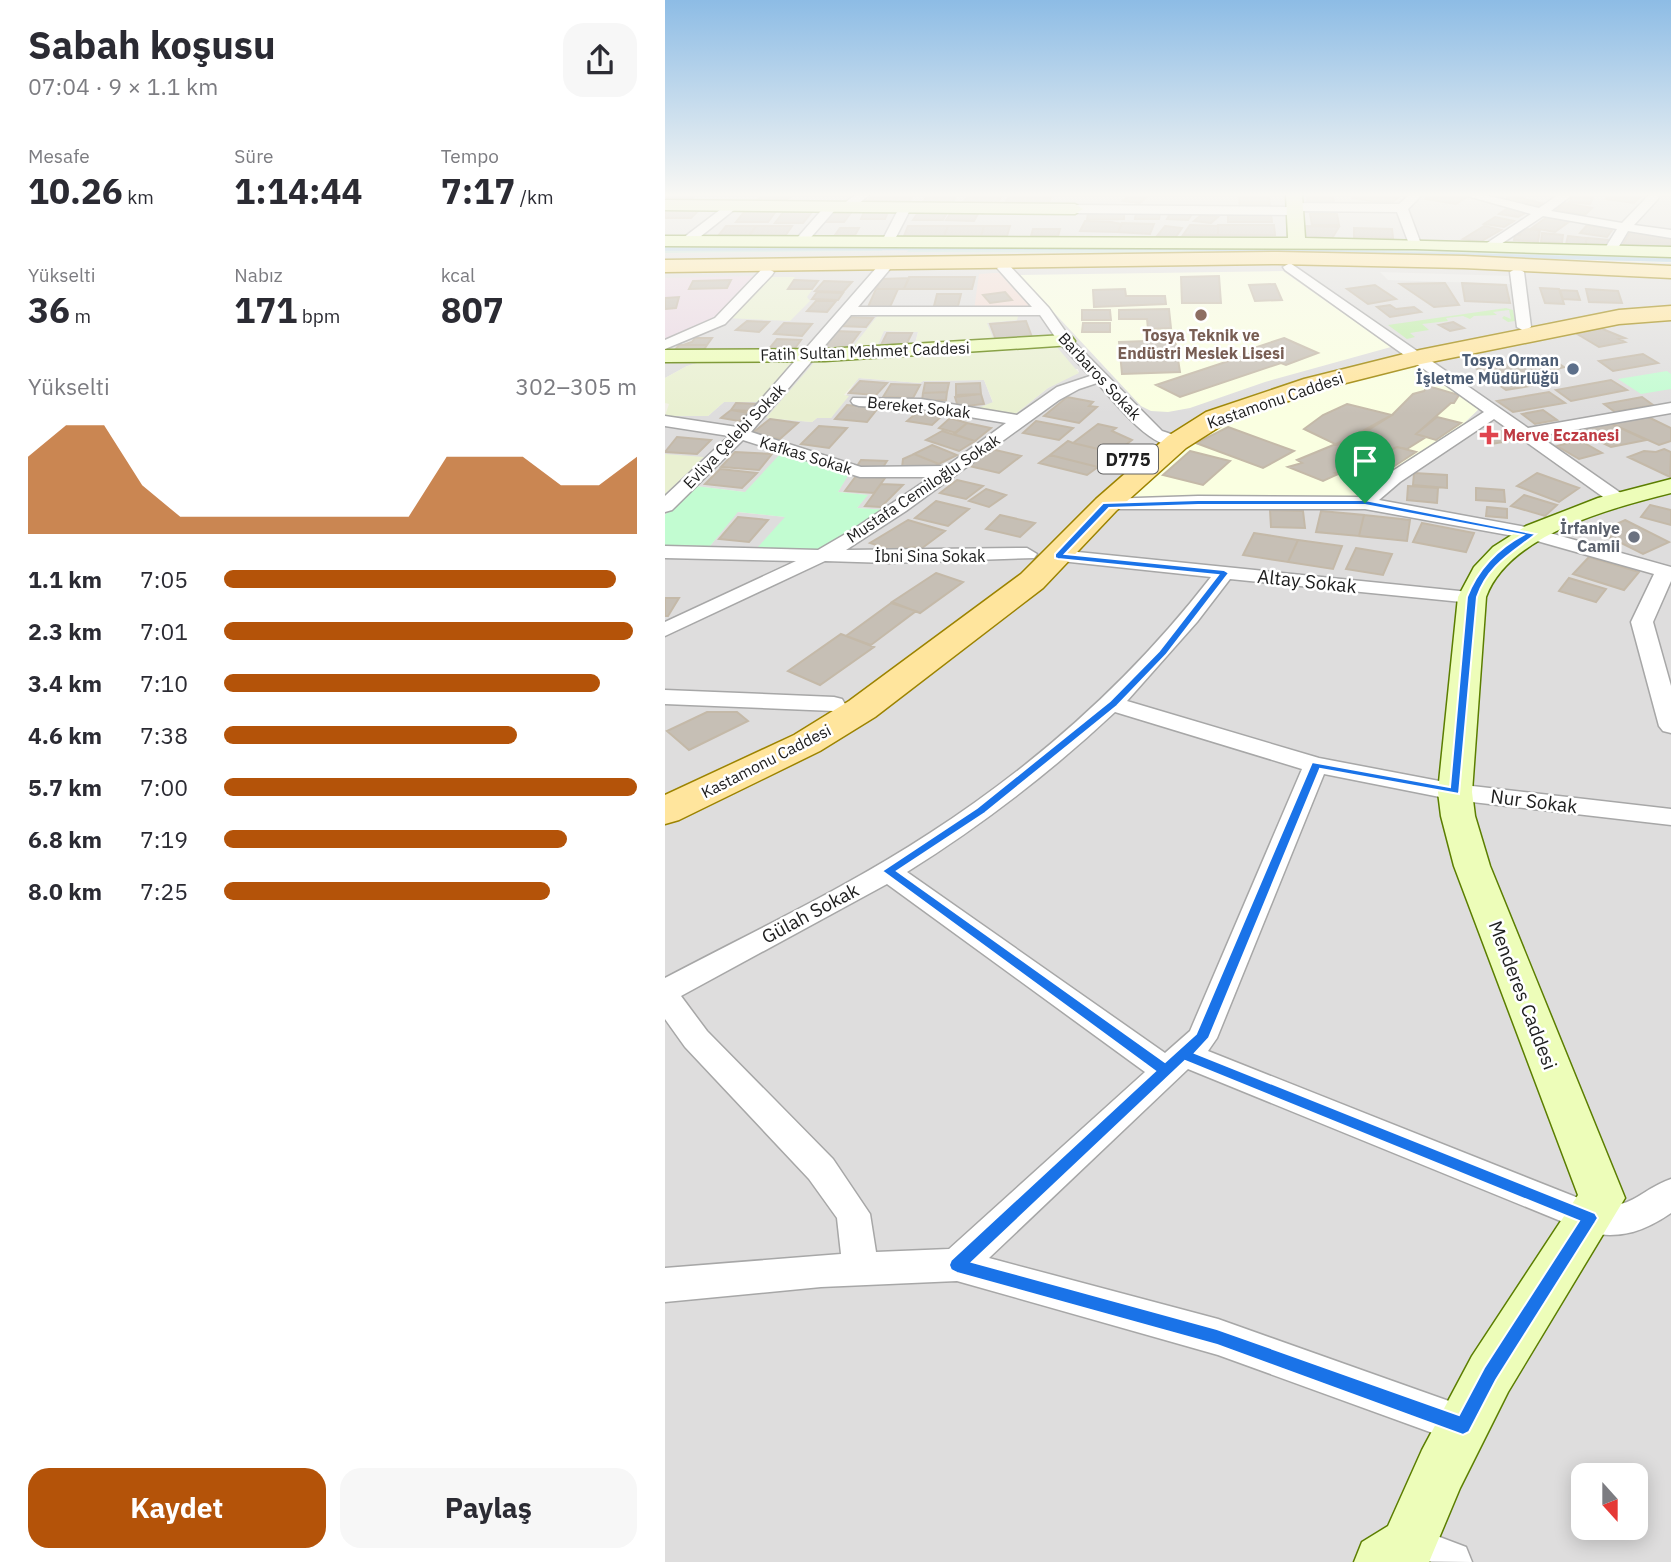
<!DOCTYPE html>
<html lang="tr">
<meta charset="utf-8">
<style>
:root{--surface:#fff;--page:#f7f7f7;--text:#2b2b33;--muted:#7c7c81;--accent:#b45309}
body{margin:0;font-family:"IBM Plex Sans",sans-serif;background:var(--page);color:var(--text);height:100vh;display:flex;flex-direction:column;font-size:26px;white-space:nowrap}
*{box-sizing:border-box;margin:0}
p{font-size:23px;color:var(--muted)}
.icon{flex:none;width:38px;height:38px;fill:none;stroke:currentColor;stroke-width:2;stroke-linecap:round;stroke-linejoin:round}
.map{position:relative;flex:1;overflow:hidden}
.side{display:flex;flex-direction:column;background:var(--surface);width:665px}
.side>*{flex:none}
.needle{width:46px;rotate:159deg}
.buttons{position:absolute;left:906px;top:1463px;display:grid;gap:14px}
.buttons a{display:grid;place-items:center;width:77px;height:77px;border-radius:14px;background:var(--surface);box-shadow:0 4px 18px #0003;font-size:35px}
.pin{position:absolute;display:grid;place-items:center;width:60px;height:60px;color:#fff;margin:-72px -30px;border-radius:50% 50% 50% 0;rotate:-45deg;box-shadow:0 0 7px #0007}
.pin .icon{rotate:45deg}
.round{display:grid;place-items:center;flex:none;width:74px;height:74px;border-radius:21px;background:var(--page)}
.overview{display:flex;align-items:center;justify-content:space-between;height:119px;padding:0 28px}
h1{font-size:38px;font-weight:700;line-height:52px}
.stats{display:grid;grid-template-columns:repeat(3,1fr);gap:10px;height:119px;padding:7px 28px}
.stats div{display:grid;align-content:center}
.stats b{font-size:35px;font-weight:700}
.stats small{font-size:19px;font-weight:400}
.stats p{font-size:19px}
.chart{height:196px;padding:14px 28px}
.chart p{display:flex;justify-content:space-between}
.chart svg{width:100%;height:126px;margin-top:7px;fill:var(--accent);opacity:.7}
.action{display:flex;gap:14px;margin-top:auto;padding:14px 28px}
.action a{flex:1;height:80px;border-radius:21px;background:var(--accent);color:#fff;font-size:28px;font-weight:700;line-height:80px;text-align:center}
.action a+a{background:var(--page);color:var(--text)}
ul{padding:0 28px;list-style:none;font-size:23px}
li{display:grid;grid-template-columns:112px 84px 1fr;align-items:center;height:52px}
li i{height:18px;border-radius:9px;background:var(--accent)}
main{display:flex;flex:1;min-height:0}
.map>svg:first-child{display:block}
.residential{fill:#dedddd;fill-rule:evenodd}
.commercial{fill:#f2dbd5}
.industrial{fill:#ead8e4}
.education{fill:#faffe1}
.farmland{fill:#e9f0d1}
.grass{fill:#c0edaa}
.wetland{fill:#c2e0d7}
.park{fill:#c2fcd1}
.parking{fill:#e8e8e8}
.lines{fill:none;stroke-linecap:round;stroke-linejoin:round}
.stream{stroke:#a5c9e0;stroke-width:3.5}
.building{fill:#c6bfb5;stroke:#c4b9a8;stroke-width:2}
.street-casing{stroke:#a7a7a7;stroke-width:3}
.secondary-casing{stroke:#5b7e00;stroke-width:3}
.primary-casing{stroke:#9c8300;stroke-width:3}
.street{fill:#fff;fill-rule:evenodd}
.secondary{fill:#edfdb9;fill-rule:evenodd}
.primary{fill:#ffe59d;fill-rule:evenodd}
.route{fill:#1a73e8;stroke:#fff;stroke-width:2;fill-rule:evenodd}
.education-dot{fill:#8d6e63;stroke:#fff;stroke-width:2.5}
.service-dot{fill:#5c6f8a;stroke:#fff;stroke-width:2.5}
.health-dot{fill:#e0444e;stroke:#fff;stroke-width:2.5}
.worship-dot{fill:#6b7280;stroke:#fff;stroke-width:2.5}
.labels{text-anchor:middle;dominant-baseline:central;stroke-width:5;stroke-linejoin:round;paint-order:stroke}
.far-education-label{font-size:16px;font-weight:bold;fill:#785e54;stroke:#fff}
.far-street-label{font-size:16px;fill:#202020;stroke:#fff}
.far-service-label{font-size:16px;font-weight:bold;fill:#4e5e75;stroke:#fff;text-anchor:end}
.far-health-label{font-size:16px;font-weight:bold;fill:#be3a42;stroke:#fff;text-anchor:start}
.far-worship-label{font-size:16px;font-weight:bold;fill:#5b616d;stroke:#fff;text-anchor:end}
.shield{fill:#fff;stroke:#636363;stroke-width:2}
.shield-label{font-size:18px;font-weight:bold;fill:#202020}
.street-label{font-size:19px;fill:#202020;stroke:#fff}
</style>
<main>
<section class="side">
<div class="overview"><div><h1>Sabah koşusu</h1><p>07:04 · 9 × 1.1 km</p></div><a class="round"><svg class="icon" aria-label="share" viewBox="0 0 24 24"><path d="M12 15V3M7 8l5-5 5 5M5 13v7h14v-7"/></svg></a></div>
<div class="stats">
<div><p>Mesafe</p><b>10.26<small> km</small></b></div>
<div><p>Süre</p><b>1:14:44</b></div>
<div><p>Tempo</p><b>7:17<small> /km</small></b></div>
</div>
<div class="stats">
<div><p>Yükselti</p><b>36<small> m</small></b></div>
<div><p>Nabız</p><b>171<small> bpm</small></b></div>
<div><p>kcal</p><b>807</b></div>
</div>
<div class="chart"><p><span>Yükselti</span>302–305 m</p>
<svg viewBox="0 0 160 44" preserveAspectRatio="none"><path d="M0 44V17L10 6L20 6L30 27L40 38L50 38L60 38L70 38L80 38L90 38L100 38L110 17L120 17L130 17L140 27L150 27L160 17V44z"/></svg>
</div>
<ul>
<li><b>1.1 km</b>7:05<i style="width:95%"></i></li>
<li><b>2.3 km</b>7:01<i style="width:99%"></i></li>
<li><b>3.4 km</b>7:10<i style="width:91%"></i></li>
<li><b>4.6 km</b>7:38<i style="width:71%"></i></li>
<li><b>5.7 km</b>7:00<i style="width:100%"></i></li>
<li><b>6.8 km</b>7:19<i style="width:83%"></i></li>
<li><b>8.0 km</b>7:25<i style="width:79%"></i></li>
</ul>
<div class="action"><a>Kaydet</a><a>Paylaş</a></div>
</section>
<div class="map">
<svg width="1006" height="1562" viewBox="0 0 1006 1562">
<rect width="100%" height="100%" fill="#f1efe6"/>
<!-- residential -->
<path class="residential" d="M0,195H1006V257L733,249L248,245L243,252L699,254L1006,263V1562H0V545L45,546L72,512L121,517L93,548L219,510L192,508L202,495L173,492L183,474L173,471L80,492L30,486L0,515V416H43L59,402H97L44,360L22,366L0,378V253L217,251L219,246H0ZM352,320L321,323L329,342L249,347L253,332L218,331ZM153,359L413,369L414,372L383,388L349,415L315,408L328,403L319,380L258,381L255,383L193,378L166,418H152L147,422L102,418ZM919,1475H971V1528H919Z"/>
<!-- commercial -->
<path class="commercial" d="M329,273H334L367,308L309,310L314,274Z"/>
<!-- industrial -->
<path class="industrial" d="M89,276L47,322L0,342V278Z"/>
<!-- education -->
<path class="education" d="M618,271L726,347L600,382L525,408L503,412L486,411L476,406L354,275Z
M741,363L763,370L815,408L793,429L696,496L467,497L465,491L521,443L585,410Z"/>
<!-- farmland -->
<path class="farmland" d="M99,277H130L121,290H147L142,297L145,301L125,321L60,318Z
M354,313L352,320L322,323L330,343L249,348L253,332L219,331L211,349L185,350L214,314Z
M391,346L414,373L383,388L349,415L313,408L328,402L319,380L258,381L255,383L194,378L179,395L184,396L166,418H152L147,422L101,418L152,359Z
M44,360H134L97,402H59L43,416H0L4,404L0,403V378L22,366Z
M0,454L39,457L0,494Z"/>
<!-- grass -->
<path class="grass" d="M841,308L848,310L850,321L843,322L837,318L839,316L846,319L844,310L828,312L832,315L809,316L805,319L798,316L781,318L783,321L757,324L764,330L745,333L750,337L742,339L723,325Z"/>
<!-- wetland -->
<path class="wetland" d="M219,245L217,251L0,253V246Z
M247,245L733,249L1006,257V262L699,254L242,252Z"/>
<!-- park -->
<path class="park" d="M1002,371L1006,374V389L976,394L953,379Z
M117,452L184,474L173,492L203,495L192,508L221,510L151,550L92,548L120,517L73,512L45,546L0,545V515L30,486L80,492Z"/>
<!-- parking -->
<path class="parking" d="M715,272L846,276V284L723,280Z"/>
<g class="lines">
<!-- stream -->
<path class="stream" d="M0,249L503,248L1006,260"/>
</g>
<!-- building -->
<path class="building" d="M0,195H31L24,202H0Z
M100,195H128L117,203L90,201Z
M208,195H249L243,202L203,200Z
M262,195H292L288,202H258Z
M304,195H337L332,204L298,203Z
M344,195H387L383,204H340Z
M464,195H475L483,196L475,203L458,201Z
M691,195H737L725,204L687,198Z
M766,195H784L800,198L791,204L760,199Z
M945,195H958L974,198L969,203L941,199Z
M574,196H604L605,208H575Z
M642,196H668L669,206H643Z
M848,196L880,204L867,209L835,201Z
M908,196L928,198L925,204L904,202Z
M899,203L927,208L920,215L891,211Z
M843,208L862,212L853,217L834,214Z
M0,210L33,211L26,218H0Z
M80,211H111L103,222H71Z
M119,211L147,212L138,223H110Z
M254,211H283L278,220H248Z
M287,211L314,212L309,221L281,220Z
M199,212H223L220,219H196Z
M423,212H459V219L422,220Z
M506,212L527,214L523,220L502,219Z
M165,213L185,214L179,222H159Z
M471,213H495L494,219H470Z
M563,213L606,214L607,222H563Z
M645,214H672L674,225H647Z
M536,215L553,217L546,223L529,221Z
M830,217L849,221L839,227L819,224Z
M882,217L905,221L890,232L867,228Z
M420,221L446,222L457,224L453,232L415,231Z
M457,223L489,224L485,234L453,232Z
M525,225L553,226V235H518Z
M553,225H609L610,235H553Z
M922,225L948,229L942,237L915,233Z
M61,226H91L84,236H53Z
M91,226H127L120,236H84Z
M243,226H283L279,236H239Z
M283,226H319L316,236H279Z
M319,226H345L342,236H316Z
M500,226L517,228L510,238L492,236Z
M640,226L674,227L666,240H640Z
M819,226L836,230L815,242L798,239Z
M175,228H194L190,235H170Z
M689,228L727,229L728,238L689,237Z
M368,229H395L393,236H366Z
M861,229L875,230L873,242L849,240L850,234L855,235L856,231Z
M966,230L1006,235V247L1005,250L956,248Z
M877,233L898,235L897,243L876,242Z
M903,236L922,238L920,246L901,244Z
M922,238L944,240L942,248L920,246Z
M554,276L556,303H517L516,277Z
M244,277H310L307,289H239Z
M244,278L239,289H211L216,279Z
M66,280L62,288L24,289L28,281Z
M129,280L153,281L147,289H123Z
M159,281L187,282L178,292L150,291Z
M780,283L794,305L769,307L735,284Z
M797,283L841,285L845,303L800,301Z
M610,284L617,300L590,301L584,285Z
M710,285L731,299L703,304L682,289Z
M875,288L894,289L899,304L880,303Z
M211,289H233L225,307H203Z
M460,289L461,296H500L501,304L429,307L428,290Z
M921,289L953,291L957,303L924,302Z
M895,290L912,291L915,300L898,299Z
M152,292L178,293L173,300L147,299Z
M340,292L347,300L325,303L318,295Z
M272,294H296L293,306H269Z
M14,297L11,308L0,309V298Z
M151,301H171L162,312L142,311Z
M725,305L731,309L749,307L756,312L725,317L712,307Z
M504,309L506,328L483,329L482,319H454V310Z
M417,310H445L446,320H417Z
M181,317L208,318L201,327L174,326Z
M82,321L104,322L94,332L71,330Z
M361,321L367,337L331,340L325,324Z
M788,322L799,328L785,331L774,325Z
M119,323L147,324L137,336L109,334Z
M418,323H445V332H417Z
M935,328L960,338L954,339L960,342L934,347L909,332Z
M170,331L195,332L183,348L155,351Z
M222,333H247L240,347H215Z
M30,338H47L42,345H18L27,342Z
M619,338L653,353L621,365L616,363L515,397L491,385L597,350L592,347Z
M112,339L136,340L128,351L103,350Z
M510,340L515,372L457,374L454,342Z
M14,345H42L38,351H9Z
M978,354L993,363L948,371L934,361Z
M884,357L899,367L881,372L850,375L865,386L841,390L812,369Z
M946,380L962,390L906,401L891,390Z
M195,381L222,383L211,395L184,393Z
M260,383H284L282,392L258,393Z
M315,383L316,394L291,395V384Z
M226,384L255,385L248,398L218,397Z
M763,386L794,395L789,403H786L751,434L761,437L742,449L732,447L658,481L623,467L637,463L632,460L700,432L727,415L748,394L759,391Z
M282,392L281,400L257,401L258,393Z
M884,392L900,403L848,412L832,401Z
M316,394L319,404L293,407L290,397Z
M402,397L428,402L424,406L432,407L414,423L379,416Z
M977,397L988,405L950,412L939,404Z
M71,403L93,404L87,411L66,410Z
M682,404L727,415L672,445L639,429L658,415Z
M182,405L213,408L202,422L170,419Z
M66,410L84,413L74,421L56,418Z
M255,410L279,414L267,425L242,421Z
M878,410L892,420L870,424L857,414Z
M979,415L1006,428V441L994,445L945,423Z
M772,417L796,423L771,440L751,434Z
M285,418L302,423L291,433L274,428Z
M105,419L133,423L115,439L86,434Z
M371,421L408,428L394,440L358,433Z
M302,423L326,428L310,441L288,434Z
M945,423L981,440L946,447L908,429Z
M433,424L451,428L447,431L467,440L450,453L408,443Z
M154,426L182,428L164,448L136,444Z
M563,427L629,451L598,468L531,443Z
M844,430L855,439L827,444L816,434Z
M277,431L310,441L294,451L261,440Z
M12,437L46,440L32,454L0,452Z
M914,440L937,453L914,459L892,446Z
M403,441L408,443L450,453L433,467L385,455Z
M267,445L292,455L274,464L249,454Z
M732,447L751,452L702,484L670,473Z
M326,449L356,456L334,473L304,466Z
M999,449L1006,452L1005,477L963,457L979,451L991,452Z
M525,451L565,461L538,485L498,475Z
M70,452L107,454L94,470L56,467Z
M249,454L274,464L266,468H237L238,459Z
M385,455L433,467L422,475L374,463Z
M196,460L222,461L216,470L190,469Z
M55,469L92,473L77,488L40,484Z
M749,473L782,475V488L748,485Z
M872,473L914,488L894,502L852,486Z
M191,476L220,478L209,493L180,491Z
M292,480L318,486L301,499L275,493Z
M216,484L238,485L216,507L200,506Z
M743,486L773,488L772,503L742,500Z
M811,488L839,490L840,502L811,500Z
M321,489L341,495L324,507L304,501Z
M859,495L892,505L880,516L846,506Z
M271,501L304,509L283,526L250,518Z
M985,505L1006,510V525L976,517Z
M822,507L842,509V518L821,516Z
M605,510L638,511L640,528L606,527Z
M656,511L699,515L694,536L651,532Z
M335,515L370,523L355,537L321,529Z
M699,515L745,520L742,541L694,536Z
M73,517L103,520L84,542L54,539Z
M243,520L280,531L256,549L249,547L227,550L205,543Z
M960,520L1004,542L978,554L934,532Z
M757,523L809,533L801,552L748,542Z
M589,533L633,540L623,562L578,555Z
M633,540L677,546L668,569L623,562Z
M691,548L727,554L718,575L681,569Z
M924,557L974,572L959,590L908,574Z
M271,573L298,582L255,613L227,602Z
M904,578L941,589L931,602L894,591Z
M0,598H14L3,616H0Z
M226,603L251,611L206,645L181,636Z
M176,634L209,647L155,685L123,671Z
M42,712H72L83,721L24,750L2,731Z"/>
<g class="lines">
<!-- street casing -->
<g class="street-casing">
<path id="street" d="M190,195H204L185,211H177V205Z
M744,195H757L743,209L756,244L750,248L744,244L732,212L635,211L629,215L410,213L404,209L410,205L622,207L628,203L734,204Z
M799,195H820L874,208L893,195H907L886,211L957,223L984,195H994L993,199L969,225L1006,230V238L963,231L950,253L945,254L939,250L952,229L878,216L827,250L822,249V243L866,214Z
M64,203L74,206L26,244H18V238Z
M165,204L171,208L169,211L141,243H133V237L161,205Z
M240,204L246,208L229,241L223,245L219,244L217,241L234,208Z
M625,263L863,428L1006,403V413L874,436L960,496L963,500L960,504H948L829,419L735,482L714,500L867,528L1006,567V581L988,622L1006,686V733L998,731L994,726L966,622L989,574L865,539L700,509H434L432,505L441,499L533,496L695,497L723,474L819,412L620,270L618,267Z
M339,264L344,265L384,308L405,338L497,431L518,438L521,442L518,446C487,453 452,404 432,383L414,389L394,400L241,511L181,550L362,548L372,554L369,558L224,563L160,561L0,636V622L131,561L0,558V546L153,550L189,529L266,477H195L78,440L7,510L0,512V496L64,436L0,426V416L72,427L213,266L218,265L225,269L193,307H367L332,268ZM186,315H375L395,344L425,376L392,387L352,415L256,399L188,398L186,401L188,404L194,406L256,409L341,423L282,466L196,467L86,432Z
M102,268L109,272L107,275L60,324L0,349V340L50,318L97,269Z
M852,268L859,272L866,327L859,331L852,327L845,272Z
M393,550L814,593L817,597L814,601L807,603L565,579L532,622L462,701L654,758L790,784L1006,809V825L790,800L659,774L552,1038L543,1051L926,1203C970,1211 970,1192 1006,1179V1213C980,1231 957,1239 925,1233L523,1069L324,1258L553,1319L798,1406L812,1411L817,1425L812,1439L798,1444L553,1355L292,1281L156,1287L0,1302V1268L176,1254L172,1218L144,1179L20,1047L0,1019V978C89,931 181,888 265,833C373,763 467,679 546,577L386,560L383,556ZM450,712L637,769L525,1031L500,1053L242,872C317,825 386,772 450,712ZM222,884L480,1072L284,1249L211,1252L205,1214L168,1159L42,1031L16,996Z
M0,690L169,697L177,699L180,704L177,709L169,711L0,704Z
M743,1525L801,1547L807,1562L728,1561L722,1546L728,1531Z"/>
</g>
<!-- secondary casing -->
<g class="secondary-casing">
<path id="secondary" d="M621,195H637L640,238L1006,247V257L750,249L0,246V236L623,238Z
M0,200L410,204L418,209L410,214L0,210Z
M400,335L407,337L410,341L407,345L160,361L0,362V350L160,349Z
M1006,479V493C947,508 844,534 821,597L807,792L810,816L825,866L960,1198L843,1392L795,1488L764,1562H689L697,1542L723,1526L757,1450L807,1356L913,1195L789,866L776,816L773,792L793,597L809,567L828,547L861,526L933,498Z"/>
</g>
<!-- primary casing -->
<g class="primary-casing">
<path id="primary" d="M613,252L799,256L1006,266V278L799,268L613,264L0,272V260Z
M1006,306V320L954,324L756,364L657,389L559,424L521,448L451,511L378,588L210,717L155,751L14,820L0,824V795L129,735L184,701L356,574L431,499L503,436L541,412L639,379L755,350L954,310Z"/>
</g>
<!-- street -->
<use href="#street" class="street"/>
<!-- secondary -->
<use href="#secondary" class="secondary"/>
<!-- primary -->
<use href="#primary" class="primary"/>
</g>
<!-- sky -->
<linearGradient id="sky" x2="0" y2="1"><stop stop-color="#8dbce5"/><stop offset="0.47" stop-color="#f9f8f4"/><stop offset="1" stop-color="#f9f8f4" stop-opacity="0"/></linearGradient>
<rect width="1006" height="414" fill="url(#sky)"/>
<!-- route -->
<path class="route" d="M533,500H700L871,534C847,553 823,565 812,597L794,794L655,769L544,1038L530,1053L930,1213L933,1218L930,1223L831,1380L804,1432L798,1435L552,1345L292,1273L286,1270L284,1265L286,1260L490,1071L217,871L312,808L445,701L494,651L553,575L393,559L390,558V554L438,503ZM533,505H700L858,535C833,548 812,570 802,597L785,787L647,762L531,1034L500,1062L232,871L320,813L452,706L501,655L564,573L559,570L400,554L444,508ZM520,1061L914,1221L819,1368L794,1415L552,1329L307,1262Z"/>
<!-- markers -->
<circle class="education-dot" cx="536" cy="315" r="7"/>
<circle class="service-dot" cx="908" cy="369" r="7"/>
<path class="health-dot" d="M820.5 424.5h7v7h7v7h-7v7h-7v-7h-7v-7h7z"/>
<circle class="worship-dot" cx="969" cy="537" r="7"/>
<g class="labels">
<!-- far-education labels -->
<g class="far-education-label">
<text x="536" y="335">Tosya Teknik ve<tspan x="536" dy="18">Endüstri Meslek Lisesi</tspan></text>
</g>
<!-- far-street labels -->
<g class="far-street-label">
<text transform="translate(200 351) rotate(-2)">Fatih Sultan Mehmet Caddesi</text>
<text transform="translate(435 376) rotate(47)">Barbaros Sokak</text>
<text transform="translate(610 400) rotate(-19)">Kastamonu Caddesi</text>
<text transform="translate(254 407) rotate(6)">Bereket Sokak</text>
<text transform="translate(69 436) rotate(-46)">Evliya Çelebi Sokak</text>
<text transform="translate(141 455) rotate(17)">Kafkas Sokak</text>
<text transform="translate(258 488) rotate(-34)">Mustafa Cemiloğlu Sokak</text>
<text x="265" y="556">İbni Sina Sokak</text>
<text transform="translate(101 761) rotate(-27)">Kastamonu Caddesi</text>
</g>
<!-- far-service labels -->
<g class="far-service-label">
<text x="894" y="360">Tosya Orman<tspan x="894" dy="18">İşletme Müdürlüğü</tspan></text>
</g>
<!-- far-health labels -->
<g class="far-health-label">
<text x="838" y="435">Merve Eczanesi</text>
</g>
<!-- far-worship labels -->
<g class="far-worship-label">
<text x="955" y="528">İrfaniye<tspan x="955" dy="18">Camii</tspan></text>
</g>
<!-- shield labels -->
<rect class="shield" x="433" y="444.5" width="60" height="29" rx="5"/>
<g class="shield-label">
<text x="463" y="459">D775</text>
</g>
<!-- street labels -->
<g class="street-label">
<text transform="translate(642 581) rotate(6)">Altay Sokak</text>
<text transform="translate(869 801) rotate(7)">Nur Sokak</text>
<text transform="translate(145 913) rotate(-28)">Gülah Sokak</text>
<text transform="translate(858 995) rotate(69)">Menderes Caddesi</text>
</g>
</g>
</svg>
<div class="buttons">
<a><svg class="needle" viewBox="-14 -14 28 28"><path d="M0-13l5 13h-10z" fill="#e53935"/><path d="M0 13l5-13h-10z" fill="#7c7c81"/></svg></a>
</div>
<div class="pin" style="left:700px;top:503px;background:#1e9e55"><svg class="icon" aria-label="arrive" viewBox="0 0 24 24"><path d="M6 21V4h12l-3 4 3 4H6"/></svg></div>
</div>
</main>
